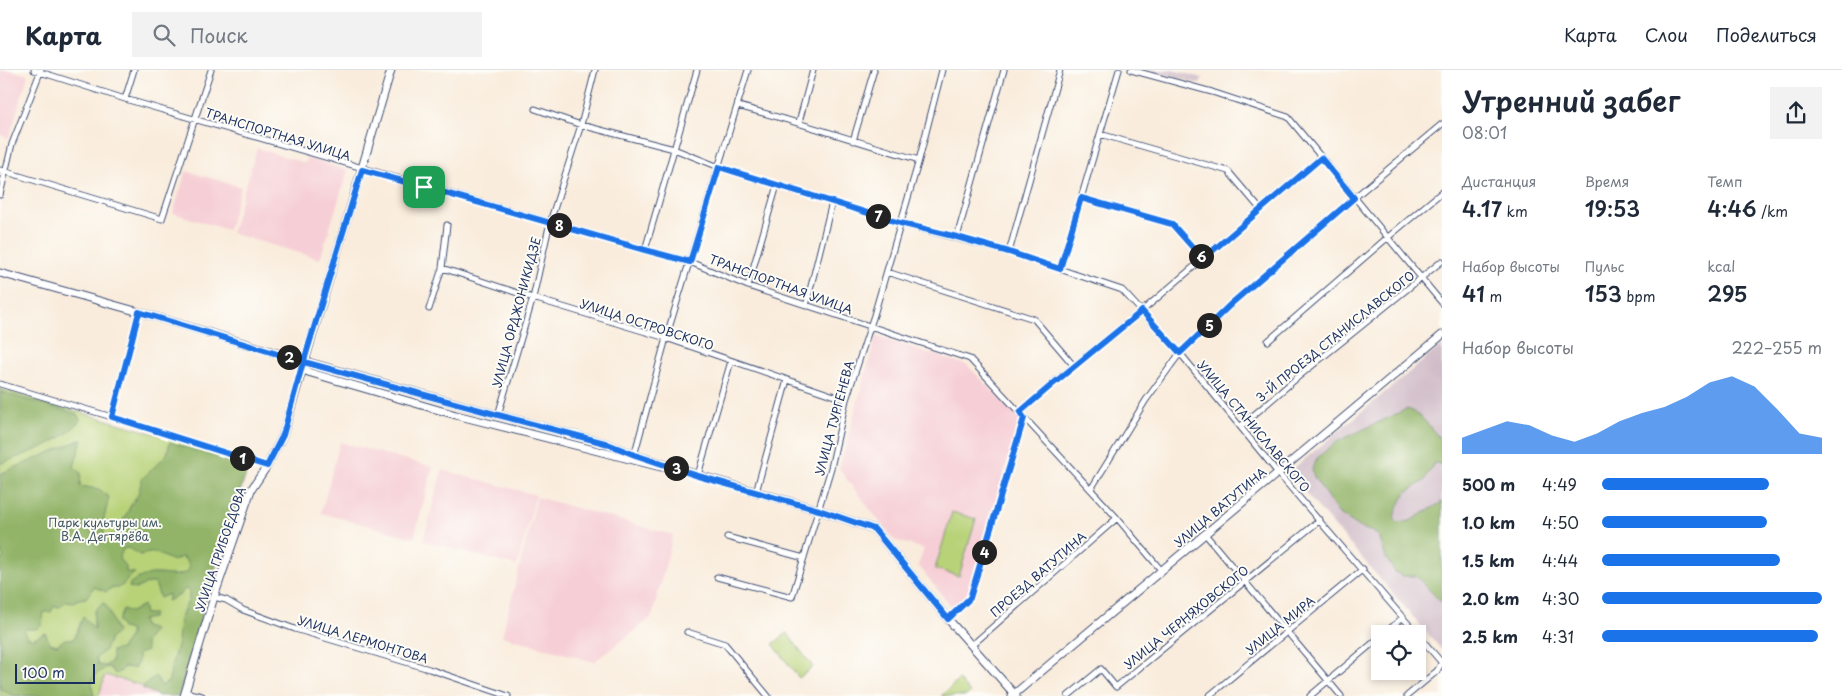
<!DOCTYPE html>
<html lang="ru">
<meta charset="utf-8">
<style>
:root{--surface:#fff;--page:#f2f2f3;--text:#1f2937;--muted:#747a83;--line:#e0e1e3;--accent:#1a73e8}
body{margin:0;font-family:"Playpen Sans",sans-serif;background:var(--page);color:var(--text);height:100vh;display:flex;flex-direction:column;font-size:19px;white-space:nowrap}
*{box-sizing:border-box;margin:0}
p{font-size:16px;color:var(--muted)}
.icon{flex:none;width:28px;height:28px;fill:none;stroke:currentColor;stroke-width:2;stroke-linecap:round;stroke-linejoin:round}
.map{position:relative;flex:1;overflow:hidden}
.side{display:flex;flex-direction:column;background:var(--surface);width:400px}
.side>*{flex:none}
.fabs{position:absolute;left:1371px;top:555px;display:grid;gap:10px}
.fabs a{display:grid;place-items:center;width:55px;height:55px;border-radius:0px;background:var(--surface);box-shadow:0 2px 8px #0003;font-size:25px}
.scale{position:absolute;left:15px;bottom:12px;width:80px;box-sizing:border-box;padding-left:5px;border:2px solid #1b2f5e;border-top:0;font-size:14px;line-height:18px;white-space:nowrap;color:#1b2f5e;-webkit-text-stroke:4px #fdfcf7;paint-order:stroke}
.pin{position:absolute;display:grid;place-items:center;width:42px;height:42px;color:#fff;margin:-21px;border-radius:10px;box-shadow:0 2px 8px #0006}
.km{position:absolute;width:25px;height:25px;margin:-12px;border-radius:50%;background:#222;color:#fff;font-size:14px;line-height:25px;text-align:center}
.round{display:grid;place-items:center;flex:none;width:52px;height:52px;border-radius:0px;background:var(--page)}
.overview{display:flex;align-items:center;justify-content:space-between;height:85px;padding:0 20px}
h1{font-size:28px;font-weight:600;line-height:38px}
.metrics{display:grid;grid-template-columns:repeat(3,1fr);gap:8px;height:85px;padding:5px 20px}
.metrics div{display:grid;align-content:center}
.metrics b{font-size:21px;font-weight:600}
.metrics small{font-size:14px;font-weight:400}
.metrics p{font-size:14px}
.chart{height:140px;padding:10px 20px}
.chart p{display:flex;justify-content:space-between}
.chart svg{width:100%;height:90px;margin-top:5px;fill:var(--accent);opacity:.7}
ul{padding:0 20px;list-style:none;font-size:16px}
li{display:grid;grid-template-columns:80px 60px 1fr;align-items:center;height:38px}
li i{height:12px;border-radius:6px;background:var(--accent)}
header{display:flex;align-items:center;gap:30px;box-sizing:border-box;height:70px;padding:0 25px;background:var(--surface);border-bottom:1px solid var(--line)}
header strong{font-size:24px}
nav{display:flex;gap:28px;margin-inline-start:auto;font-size:18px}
.search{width:350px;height:45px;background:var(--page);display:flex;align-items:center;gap:12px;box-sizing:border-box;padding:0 18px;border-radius:0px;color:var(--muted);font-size:19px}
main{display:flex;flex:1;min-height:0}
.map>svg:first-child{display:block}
.built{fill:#f6cfd6}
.industrial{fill:#d1bdc9}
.green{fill:#b8d278;stroke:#6a806b}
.forest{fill:#92b468;stroke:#567263}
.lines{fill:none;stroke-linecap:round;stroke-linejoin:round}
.minor-casing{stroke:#3c4b71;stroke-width:7}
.tertiary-casing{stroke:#3c4b71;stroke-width:9}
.minor{stroke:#fff;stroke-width:5}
.tertiary{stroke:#fff;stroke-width:7}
.route-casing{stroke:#fff;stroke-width:10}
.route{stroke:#1a73e8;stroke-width:6}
.labels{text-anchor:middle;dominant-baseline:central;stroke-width:4;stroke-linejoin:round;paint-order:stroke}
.street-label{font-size:12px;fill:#1b2f5e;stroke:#fdfcf7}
.park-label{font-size:12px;fill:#425864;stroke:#fdfcf7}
</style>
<header>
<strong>Карта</strong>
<div class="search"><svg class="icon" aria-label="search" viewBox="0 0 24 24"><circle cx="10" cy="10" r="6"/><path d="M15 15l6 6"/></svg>Поиск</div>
<nav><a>Карта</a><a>Слои</a><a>Поделиться</a></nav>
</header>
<main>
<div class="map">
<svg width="1442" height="626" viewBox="0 0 1442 626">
<rect width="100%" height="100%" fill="#fdfcf7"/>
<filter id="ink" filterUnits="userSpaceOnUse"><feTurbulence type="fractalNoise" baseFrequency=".02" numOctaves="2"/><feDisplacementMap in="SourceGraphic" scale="10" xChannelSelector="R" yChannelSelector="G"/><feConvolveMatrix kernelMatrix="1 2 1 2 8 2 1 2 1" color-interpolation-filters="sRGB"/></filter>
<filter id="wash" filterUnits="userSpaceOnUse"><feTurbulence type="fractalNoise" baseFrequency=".0096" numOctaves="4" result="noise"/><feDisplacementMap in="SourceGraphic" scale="20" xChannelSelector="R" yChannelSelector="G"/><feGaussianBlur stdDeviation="1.12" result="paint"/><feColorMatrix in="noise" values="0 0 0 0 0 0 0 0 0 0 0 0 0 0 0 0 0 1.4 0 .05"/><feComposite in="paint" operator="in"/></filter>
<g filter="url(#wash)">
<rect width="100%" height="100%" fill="#f9ecdc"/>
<!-- built -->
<path class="built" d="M0,0H9L28,5L9,68L0,65Z
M257,78L305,93L307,88L348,100L320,189L231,163Z
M186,101L241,117L228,160L173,143Z
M876,266L967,295L1020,348L968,527L953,539L918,495L924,479L894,470L839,399Z
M340,372L433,397L414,468L321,443Z
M442,400L536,425L517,496L423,471Z
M537,427L673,465L652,547L594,592L502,566Z
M105,605L168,623L167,626H99Z"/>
<!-- industrial -->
<path class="industrial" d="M1149,0H1173L1202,8L1200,14Z
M1442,275V580L1288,403Z"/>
<!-- green -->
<path class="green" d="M0,319L235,387L168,623L105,605L99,626H0Z
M952,442L976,449L959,506L935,499Z
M787,563L813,597L799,608L773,574Z
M959,610L970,623L966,626H941Z"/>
<!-- forest -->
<path class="forest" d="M0,322L77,344L80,350C66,372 24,384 0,394Z
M1407,339L1413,341L1425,351L1442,371V396L1441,394L1434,393L1424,411L1407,422L1403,427L1394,447L1397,453L1410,451L1442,432V533L1416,506H1402L1395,502L1386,488L1379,466L1373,462L1361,458L1338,443L1314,407L1312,400L1314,393L1318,387L1336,372Z
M82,369L74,397L81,403L80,416L99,419L109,427L103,453L104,466L114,465L118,461L131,435L138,425L142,409L167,384L170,372L246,397V404L227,461L214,489L217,493L179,626H159L142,618L155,606L162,616L169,611L172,594L178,572L180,549L189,529V520L185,519L180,525L167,531L169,524L160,528L155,513H149L135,519L129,517L130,513C136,509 145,505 152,504C165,503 176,509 188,501L189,496L185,489L181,487L173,491L154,482L140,485L128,478L123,479L119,489L126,497V502L135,503C125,508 125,520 111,518L106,522L94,517L86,528L79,529L73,532L66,531L60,537L54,536L51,542H44L42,555L36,559H26L24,561L26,566L32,569L45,563L50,573L57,575L65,569H74L83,547H84L94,559C94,545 91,540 104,533C111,541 112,552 117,562L110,569L105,580L96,588L98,595L105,596L112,591V581L121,579L130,566V560L122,558L118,551L123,539L131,542L143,535L145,544H154L152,548L142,550L144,557L154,560L145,572L147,581L138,584V592L134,598L123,597L121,601L115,604L111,598L107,597C92,606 90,608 94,626H15L0,619V492L4,487L0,481V404Z"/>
</g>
<g filter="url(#ink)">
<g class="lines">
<!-- minor casing -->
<g class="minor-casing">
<path id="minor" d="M34,0L125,29L645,180L690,192L748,216L970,289L1117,448L1161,500
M1131,0L1212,22L1288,47L1442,233
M125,29L134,0
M738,36C798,52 858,72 919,90
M535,39L581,55L674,79L719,97L777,115L900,153L1009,182L1122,220L1180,283L1278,403L1417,564
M799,52L813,0
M1100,64L1228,101L1261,140
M853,71L874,0
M0,100L162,149L211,0
M0,125L12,74L41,0
M1081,128L1172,154L1203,189
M957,167L1004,0
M645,180L697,0
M1009,182L1060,0
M442,198L533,228L666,268L846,330
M1060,199L1119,0
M887,202L1034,249L1074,296
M748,216L777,115
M806,236L832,132
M429,239L442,198L447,155
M1268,271L1387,168L1442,122
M0,314L112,347L267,396
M1020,343L1053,313L1142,241L1321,88
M498,345L533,228L550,152L581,55L595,0
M112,347L139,242
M1241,356L1298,307L1442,191
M634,386L666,268L748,0
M698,405L731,291
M1091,419L1146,330L1180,283L1232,233L1354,128L1442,54
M756,422L787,310
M1205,464L1341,626
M727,467L804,488
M717,507L792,527L831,398L846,330L874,245L919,90L942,0
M214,527L226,530L243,540L295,559L429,599L508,626
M948,549L970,528L1024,348
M687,562L725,574L768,626
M1384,564L1403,547
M1418,565L1442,593
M971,576L1117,448
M185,622L202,626
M1068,626L1101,599L1116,617L1320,450
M1209,626L1363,499
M1310,626L1380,567
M1407,626L1437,601L1442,592"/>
</g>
<!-- tertiary casing -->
<g class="tertiary-casing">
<path id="tertiary" d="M0,203L139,242L304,291L498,345L605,373L635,385L698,405L819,440L874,459L948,549L1016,626
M303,296L308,302L456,345L661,397
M184,626L214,527L251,420L267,396L283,365L391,0
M1012,626L1442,265"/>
</g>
<!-- minor -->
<use href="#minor" class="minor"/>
<!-- tertiary -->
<use href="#tertiary" class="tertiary"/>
</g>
</g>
<g class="lines" filter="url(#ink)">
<!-- route casing -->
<g class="route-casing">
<path id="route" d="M424,117L362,100L306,284L302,296L283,365L267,396L112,347L139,242L304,292L498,345L605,373L635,385L698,406L819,440L874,459L948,549L970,528L1024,348L1020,342L1054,313L1142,241L1180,283L1232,233L1354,128L1321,88L1203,189L1172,154L1081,128L1060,199L1009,182L957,167L900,153L719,97L690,192L645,180L424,117"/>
</g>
<!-- route -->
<use href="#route" class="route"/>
</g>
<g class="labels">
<!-- street labels -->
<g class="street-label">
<text transform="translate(278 64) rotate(17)">ТРАНСПОРТНАЯ УЛИЦА</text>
<text transform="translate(781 214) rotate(20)">ТРАНСПОРТНАЯ УЛИЦА</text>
<text transform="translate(516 242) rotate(-75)">УЛИЦА ОРДЖОНИКИДЗЕ</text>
<text transform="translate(647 254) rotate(18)">УЛИЦА ОСТРОВСКОГО</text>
<text transform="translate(1335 266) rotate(-39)">3-Й ПРОЕЗД СТАНИСЛАВСКОГО</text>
<text transform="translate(834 348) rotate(-75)">УЛИЦА ТУРГЕНЕВА</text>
<text transform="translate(1254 356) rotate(50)">УЛИЦА СТАНИСЛАВСКОГО</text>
<text transform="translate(1220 437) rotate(-40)">УЛИЦА ВАТУТИНА</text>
<text transform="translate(220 479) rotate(-71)">УЛИЦА ГРИБОЕДОВА</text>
<text transform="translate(1038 504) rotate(-41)">ПРОЕЗД ВАТУТИНА</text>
<text transform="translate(1186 547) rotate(-39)">УЛИЦА ЧЕРНЯХОВСКОГО</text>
<text transform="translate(1280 555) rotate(-39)">УЛИЦА МИРА</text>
<text transform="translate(363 569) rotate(17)">УЛИЦА ЛЕРМОНТОВА</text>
</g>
<!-- park labels -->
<g class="park-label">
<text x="105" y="452">Парк культуры им.<tspan x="105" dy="14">В.А. Дегтярёва</tspan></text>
</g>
</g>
</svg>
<div class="fabs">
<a><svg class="icon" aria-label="locate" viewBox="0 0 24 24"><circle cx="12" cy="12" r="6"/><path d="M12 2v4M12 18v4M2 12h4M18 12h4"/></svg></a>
</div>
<div class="scale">100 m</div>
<div class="pin" style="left:424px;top:117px;background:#1e9e55"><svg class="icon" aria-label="arrive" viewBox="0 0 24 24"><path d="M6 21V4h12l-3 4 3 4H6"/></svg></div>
<b class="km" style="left:242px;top:388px">1</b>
<b class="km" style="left:289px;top:287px">2</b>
<b class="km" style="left:676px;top:398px">3</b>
<b class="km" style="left:984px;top:482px">4</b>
<b class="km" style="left:1209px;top:255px">5</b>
<b class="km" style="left:1201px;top:186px">6</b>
<b class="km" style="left:878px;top:146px">7</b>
<b class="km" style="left:559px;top:155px">8</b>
</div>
<section class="side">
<div class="overview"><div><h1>Утренний забег</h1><p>08:01</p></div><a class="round"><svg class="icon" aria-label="share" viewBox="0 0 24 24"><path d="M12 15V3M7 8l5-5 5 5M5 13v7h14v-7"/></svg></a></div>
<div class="metrics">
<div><p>Дистанция</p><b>4.17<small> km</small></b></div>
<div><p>Время</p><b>19:53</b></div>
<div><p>Темп</p><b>4:46<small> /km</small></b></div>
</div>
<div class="metrics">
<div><p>Набор высоты</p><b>41<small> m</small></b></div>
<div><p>Пульс</p><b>153<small> bpm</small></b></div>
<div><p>kcal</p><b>295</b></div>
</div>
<div class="chart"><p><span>Набор высоты</span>222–255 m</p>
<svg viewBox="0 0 160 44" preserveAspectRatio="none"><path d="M0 44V36L10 32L20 28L30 30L40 35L50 38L60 34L70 28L80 24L90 21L100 16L110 9L120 6L130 11L140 22L150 34L160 36V44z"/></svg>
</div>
<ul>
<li><b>500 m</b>4:49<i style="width:76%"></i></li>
<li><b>1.0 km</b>4:50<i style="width:75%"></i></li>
<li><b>1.5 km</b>4:44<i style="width:81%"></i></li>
<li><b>2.0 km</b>4:30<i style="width:100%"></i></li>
<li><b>2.5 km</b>4:31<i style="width:98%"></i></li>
</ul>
</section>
</main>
